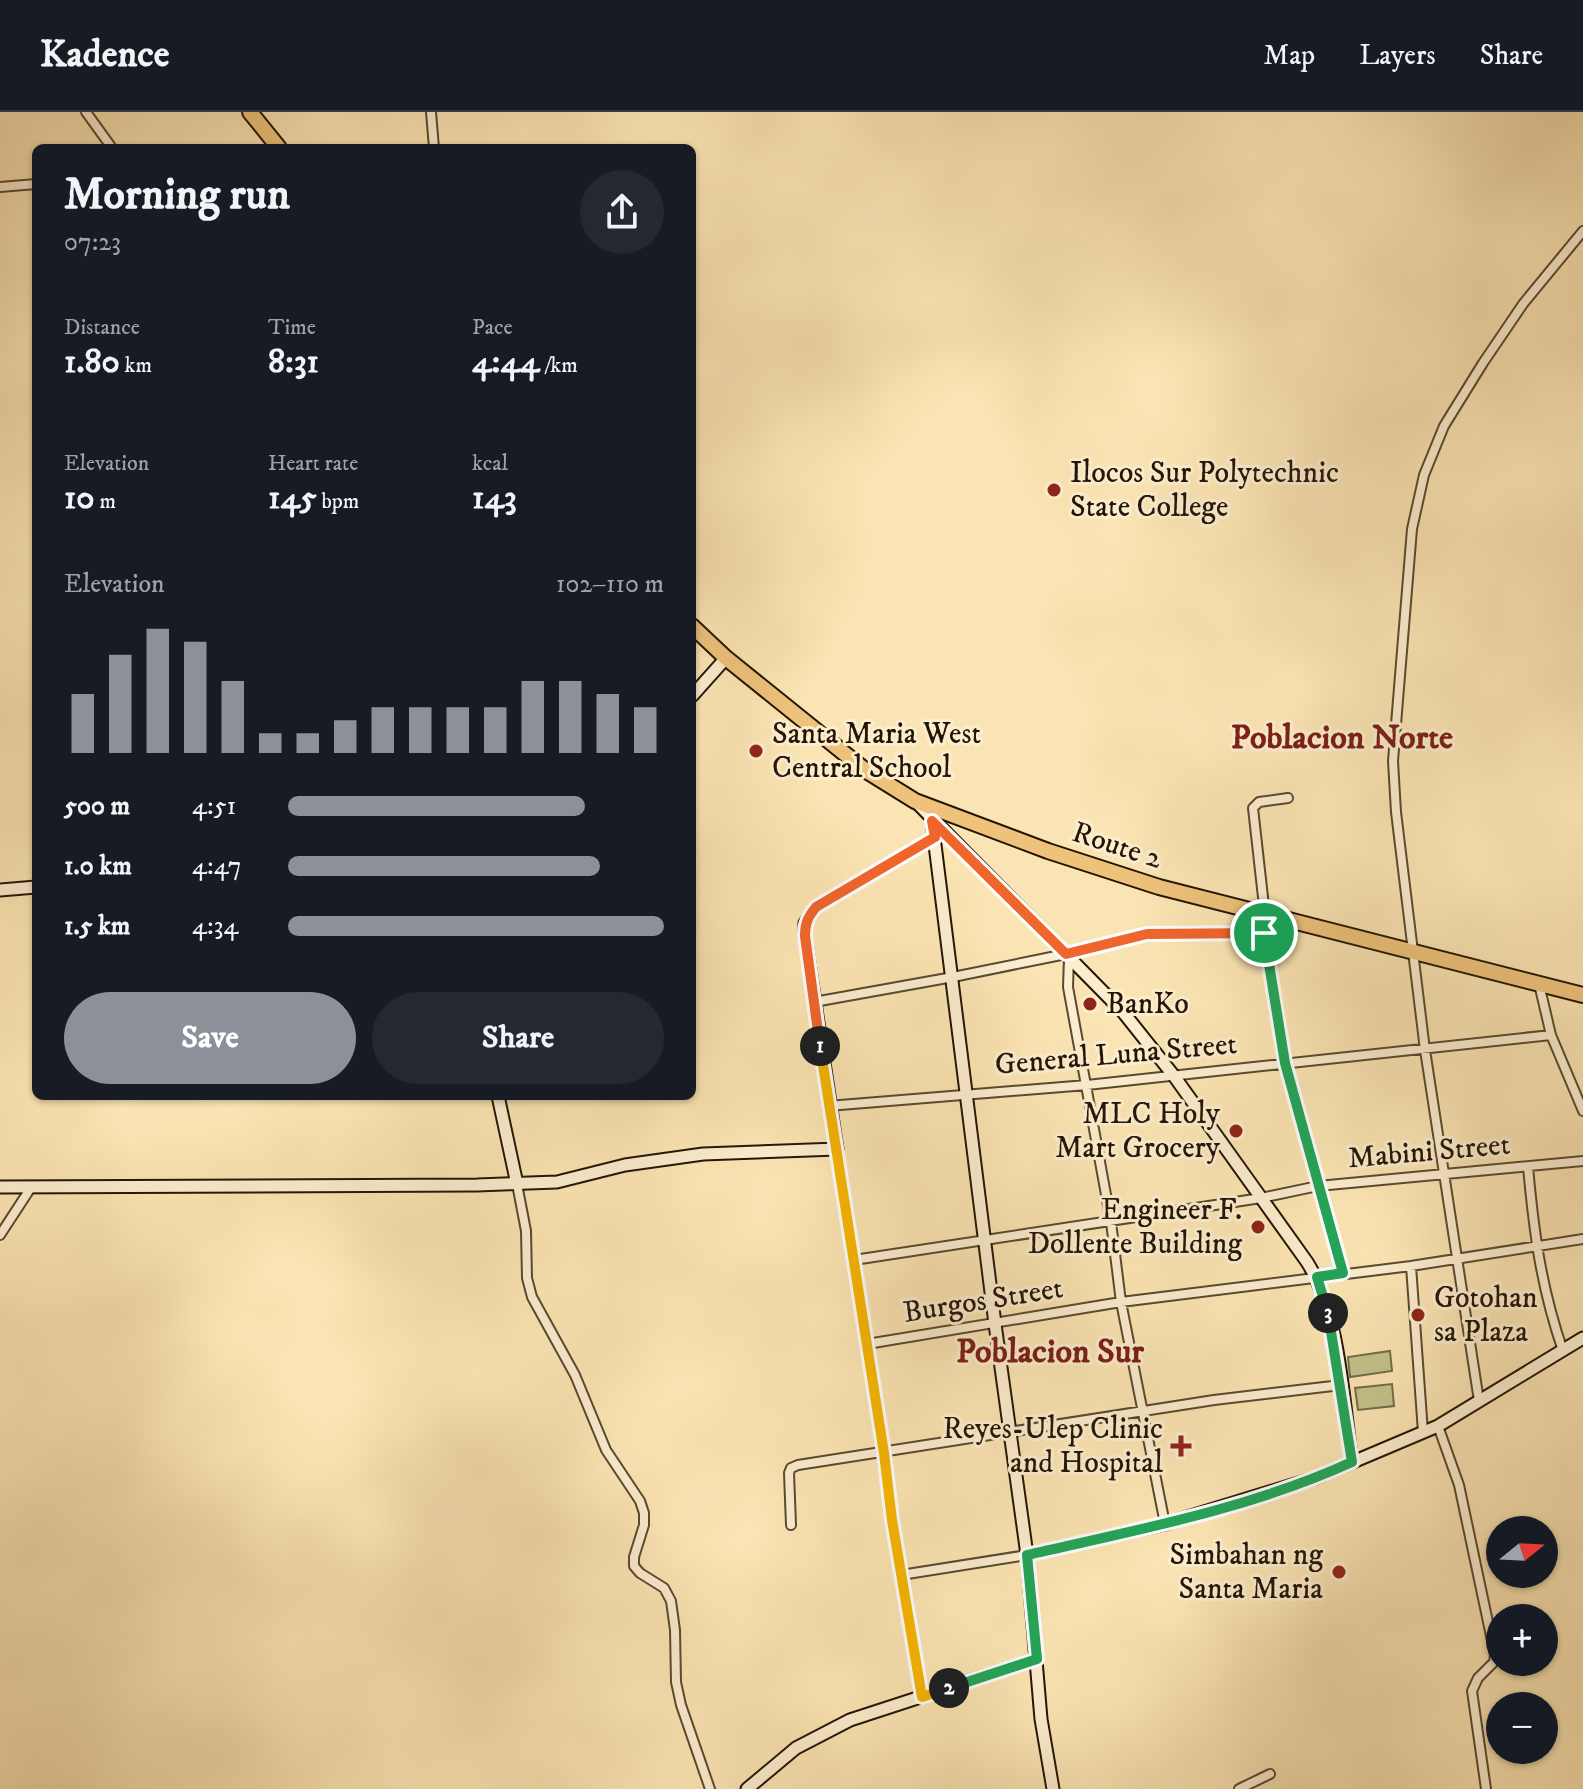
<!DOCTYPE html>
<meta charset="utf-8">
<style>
:root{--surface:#171b24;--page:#242831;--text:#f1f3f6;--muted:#9ea1a6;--line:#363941;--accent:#8c9099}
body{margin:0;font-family:"IM FELL DW Pica",serif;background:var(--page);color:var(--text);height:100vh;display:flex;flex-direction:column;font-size:30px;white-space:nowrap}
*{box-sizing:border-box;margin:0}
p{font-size:26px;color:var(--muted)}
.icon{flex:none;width:44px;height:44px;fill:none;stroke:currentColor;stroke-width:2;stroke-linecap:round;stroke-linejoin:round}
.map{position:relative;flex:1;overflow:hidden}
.drawer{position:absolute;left:32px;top:32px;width:664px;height:956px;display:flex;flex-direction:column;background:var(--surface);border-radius:12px;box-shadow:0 2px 6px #0004}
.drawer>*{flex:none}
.needle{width:52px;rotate:72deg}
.controls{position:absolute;left:1486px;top:1404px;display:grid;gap:16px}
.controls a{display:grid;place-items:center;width:72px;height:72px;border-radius:50%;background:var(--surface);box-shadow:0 2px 6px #0004;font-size:40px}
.pin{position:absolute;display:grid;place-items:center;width:68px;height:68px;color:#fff;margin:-34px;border:4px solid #fff;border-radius:50%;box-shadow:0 2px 8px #0007}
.km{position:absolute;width:40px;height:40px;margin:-20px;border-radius:50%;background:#222;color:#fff;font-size:22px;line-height:40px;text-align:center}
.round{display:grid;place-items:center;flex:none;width:84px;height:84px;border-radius:42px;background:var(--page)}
.summary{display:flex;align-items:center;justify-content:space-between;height:136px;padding:0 32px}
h1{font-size:44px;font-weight:700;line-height:60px}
.figures{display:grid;grid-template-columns:repeat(3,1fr);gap:12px;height:136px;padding:8px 32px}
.figures div{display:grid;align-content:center}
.figures b{font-size:34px;font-weight:700}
.figures small{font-size:22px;font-weight:400}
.figures p{font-size:22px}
.chart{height:224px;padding:16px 32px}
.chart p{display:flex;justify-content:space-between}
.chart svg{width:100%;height:144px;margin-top:8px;stroke:var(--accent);stroke-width:6}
.primary-button{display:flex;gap:16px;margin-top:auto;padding:16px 32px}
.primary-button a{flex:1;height:92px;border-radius:48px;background:var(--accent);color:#fff;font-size:32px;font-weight:700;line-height:92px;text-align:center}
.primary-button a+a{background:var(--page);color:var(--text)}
ul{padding:0 32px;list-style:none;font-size:26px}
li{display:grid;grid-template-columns:128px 96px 1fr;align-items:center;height:60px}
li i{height:20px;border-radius:10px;background:var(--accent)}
header{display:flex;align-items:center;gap:48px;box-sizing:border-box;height:112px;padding:0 40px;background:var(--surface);border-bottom:2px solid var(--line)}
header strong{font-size:38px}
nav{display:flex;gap:44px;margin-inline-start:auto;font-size:28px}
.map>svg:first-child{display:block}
.green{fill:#c3c389;stroke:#736c48;stroke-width:2}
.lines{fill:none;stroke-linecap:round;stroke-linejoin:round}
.street-casing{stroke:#594931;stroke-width:12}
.secondary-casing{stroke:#231506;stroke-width:15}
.highway-casing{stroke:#231506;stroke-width:18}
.street{stroke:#fcedce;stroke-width:8}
.secondary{stroke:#fcedce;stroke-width:11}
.highway{stroke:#eec27a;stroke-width:14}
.split-1-casing{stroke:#fff;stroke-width:16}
.split-2-casing{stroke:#fff;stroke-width:16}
.split-3-casing{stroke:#fff;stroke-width:16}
.split-4-casing{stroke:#fff;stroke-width:16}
.split-1{stroke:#f0652b;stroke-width:10}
.split-2{stroke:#f5b400;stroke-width:10}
.split-3{stroke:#22a559;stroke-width:10}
.split-4{stroke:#22a559;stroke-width:10}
.poi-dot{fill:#8f2418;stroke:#fcedce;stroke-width:3}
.labels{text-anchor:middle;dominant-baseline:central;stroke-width:6;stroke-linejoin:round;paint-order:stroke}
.poi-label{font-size:30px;fill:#231506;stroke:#fcedce;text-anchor:start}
.street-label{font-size:30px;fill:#231506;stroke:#fcedce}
.quarter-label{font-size:34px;font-weight:bold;fill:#7a1f14;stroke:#fcedce}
</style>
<header>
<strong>Kadence</strong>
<nav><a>Map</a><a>Layers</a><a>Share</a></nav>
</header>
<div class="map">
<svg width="1583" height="1677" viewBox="0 0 1583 1677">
<rect width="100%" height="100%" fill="#fbe4b3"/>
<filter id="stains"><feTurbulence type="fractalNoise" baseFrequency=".0025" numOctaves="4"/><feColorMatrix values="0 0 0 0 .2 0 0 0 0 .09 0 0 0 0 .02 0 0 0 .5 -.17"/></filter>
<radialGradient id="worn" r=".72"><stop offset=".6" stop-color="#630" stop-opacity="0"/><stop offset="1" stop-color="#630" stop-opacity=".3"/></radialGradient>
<!-- green -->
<path class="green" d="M1390,1239L1392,1259L1350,1265L1348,1245Z
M1392,1272L1394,1294L1358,1298L1355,1276Z"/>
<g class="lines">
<!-- street casing -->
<g class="street-casing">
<path id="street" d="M86,0L112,36
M431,0L434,36
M0,75L36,72
M1288,686L1259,690L1253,696L1265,803L1264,821L1285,951L1343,1161
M1069,846L1068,875L1111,1110L1121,1190L1165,1412
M1539,872L1551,923L1583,999
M814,890L953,865L1066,842L1147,822L1264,821
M828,994L1087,973L1551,923
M837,1037L901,1463L922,1585
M1528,1055C1534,1121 1541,1175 1563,1239
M517,1072L526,1119L527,1166L532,1185L575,1263L606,1338L640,1389L644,1401V1413L634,1445V1454L640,1461L664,1476L671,1489L675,1518L676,1570L681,1593L710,1677
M0,1123L32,1074
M854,1148L1261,1086L1318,1074L1583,1049
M1411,1154L1423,1320
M867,1232L1121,1190L1411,1154L1583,1127
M1479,1289L1425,938L1396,700L1393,649L1412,417L1424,363L1444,314L1483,251L1523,192L1583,119
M1438,1314L1459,1373L1495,1543L1494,1550L1478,1566L1472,1579L1486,1677
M791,1413L789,1361L791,1356L798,1353L1214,1288L1341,1273
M901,1463L1027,1443
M1239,1677L1270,1662"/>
</g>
<!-- secondary casing -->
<g class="secondary-casing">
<path id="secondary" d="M692,584L726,546
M916,690L1123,900L1174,964L1307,1150C1340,1202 1343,1290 1352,1350
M932,709L995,1212L1027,1443L1041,1607L1053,1677
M0,778L36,775
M498,984L517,1072
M0,1075L477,1073L557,1070L625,1053L703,1042L837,1037L805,824V811L816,795L935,725
M1027,1443L1165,1412L1315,1366L1438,1314L1583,1226
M747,1677L796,1636L850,1608L1037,1547"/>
</g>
<!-- highway casing -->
<g class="highway-casing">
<path id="highway" d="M250,0L279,36
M692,514L726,546L865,658L915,689L1048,739L1159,775L1583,883"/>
</g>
<!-- street -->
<use href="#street" class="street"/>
<!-- secondary -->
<use href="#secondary" class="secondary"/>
<!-- highway -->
<use href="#highway" class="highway"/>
</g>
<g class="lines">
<!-- split-1 casing -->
<g class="split-1-casing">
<path id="split-1" d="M820,934L805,824C805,811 808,805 816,795L935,725L932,709L1066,842L1147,822L1264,821"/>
</g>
<!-- split-2 casing -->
<g class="split-2-casing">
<path id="split-2" d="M820,934L884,1341L892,1408L922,1585L949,1576"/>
</g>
<!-- split-3 casing -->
<g class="split-3-casing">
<path id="split-3" d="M949,1576L1037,1547L1027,1443C1136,1418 1249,1397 1352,1350L1328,1201"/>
</g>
<!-- split-4 casing -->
<g class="split-4-casing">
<path id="split-4" d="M1264,821L1285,951L1343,1161L1317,1165L1328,1201"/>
</g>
<!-- split-1 -->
<use href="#split-1" class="split-1"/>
<!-- split-2 -->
<use href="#split-2" class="split-2"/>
<!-- split-3 -->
<use href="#split-3" class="split-3"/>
<!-- split-4 -->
<use href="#split-4" class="split-4"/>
</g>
<!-- markers -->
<g class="poi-dot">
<circle cx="1054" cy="378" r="8"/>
<circle cx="756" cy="639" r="8"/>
<circle cx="1090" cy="892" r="8"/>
<circle cx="1236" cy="1019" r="8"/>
<circle cx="1258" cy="1115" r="8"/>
<circle cx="1418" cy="1203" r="8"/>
<path d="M1177 1322h8v8h8v8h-8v8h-8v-8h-8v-8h8z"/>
<circle cx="1339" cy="1460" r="8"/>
</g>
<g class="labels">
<!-- poi labels -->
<g class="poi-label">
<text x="1070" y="361">Ilocos Sur Polytechnic<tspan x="1070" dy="34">State College</tspan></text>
<text x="772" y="622">Santa Maria West<tspan x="772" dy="34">Central School</tspan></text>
<text x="1106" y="892">BanKo</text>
<text x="1220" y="1002" text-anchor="end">MLC Holy<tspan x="1220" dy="34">Mart Grocery</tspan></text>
<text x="1242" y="1098" text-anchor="end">Engineer F.<tspan x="1242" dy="34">Dollente Building</tspan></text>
<text x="1434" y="1186">Gotohan<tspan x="1434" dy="34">sa Plaza</tspan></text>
<text x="1163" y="1317" text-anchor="end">Reyes-Ulep Clinic<tspan x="1163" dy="34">and Hospital</tspan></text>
<text x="1323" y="1443" text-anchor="end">Simbahan ng<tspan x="1323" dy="34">Santa Maria</tspan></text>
</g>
<!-- street labels -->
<g class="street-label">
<text transform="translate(1117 734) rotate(18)">Route 2</text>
<text transform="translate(1116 943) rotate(-5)">General Luna Street</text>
<text transform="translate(1429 1040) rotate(-5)">Mabini Street</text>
<text transform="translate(983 1189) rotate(-9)">Burgos Street</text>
</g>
<!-- quarter labels -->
<g class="quarter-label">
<text x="1342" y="626">Poblacion Norte</text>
<text x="1050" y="1240">Poblacion Sur</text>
</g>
</g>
<rect width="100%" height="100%" filter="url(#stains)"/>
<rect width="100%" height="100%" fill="url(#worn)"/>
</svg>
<div class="controls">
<a><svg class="needle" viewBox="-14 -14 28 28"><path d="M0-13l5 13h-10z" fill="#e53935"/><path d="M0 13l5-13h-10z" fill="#9ea1a6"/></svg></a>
<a>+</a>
<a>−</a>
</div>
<div class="pin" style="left:1264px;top:821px;background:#1e9e55"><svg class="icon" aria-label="arrive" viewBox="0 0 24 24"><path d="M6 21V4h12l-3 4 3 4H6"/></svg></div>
<b class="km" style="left:820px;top:934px">1</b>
<b class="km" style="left:949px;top:1576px">2</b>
<b class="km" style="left:1328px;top:1201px">3</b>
<section class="drawer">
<div class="summary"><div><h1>Morning run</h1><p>07:23</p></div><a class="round"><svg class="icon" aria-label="share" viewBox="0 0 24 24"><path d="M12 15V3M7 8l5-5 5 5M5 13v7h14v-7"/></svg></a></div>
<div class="figures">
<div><p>Distance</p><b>1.80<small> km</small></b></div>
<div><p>Time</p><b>8:31</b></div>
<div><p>Pace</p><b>4:44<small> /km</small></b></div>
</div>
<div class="figures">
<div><p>Elevation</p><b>10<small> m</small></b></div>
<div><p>Heart rate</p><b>145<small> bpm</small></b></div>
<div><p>kcal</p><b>143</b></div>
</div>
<div class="chart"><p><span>Elevation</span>102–110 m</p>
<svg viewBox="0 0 160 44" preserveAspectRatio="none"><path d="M5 44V26M15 44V14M25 44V6M35 44V10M45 44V22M55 44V38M65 44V38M75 44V34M85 44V30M95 44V30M105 44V30M115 44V30M125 44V22M135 44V22M145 44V26M155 44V30"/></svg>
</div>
<ul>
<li><b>500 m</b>4:51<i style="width:79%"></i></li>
<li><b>1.0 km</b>4:47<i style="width:83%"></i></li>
<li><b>1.5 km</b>4:34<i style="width:100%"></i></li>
</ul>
<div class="primary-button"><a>Save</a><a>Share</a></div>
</section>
</div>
